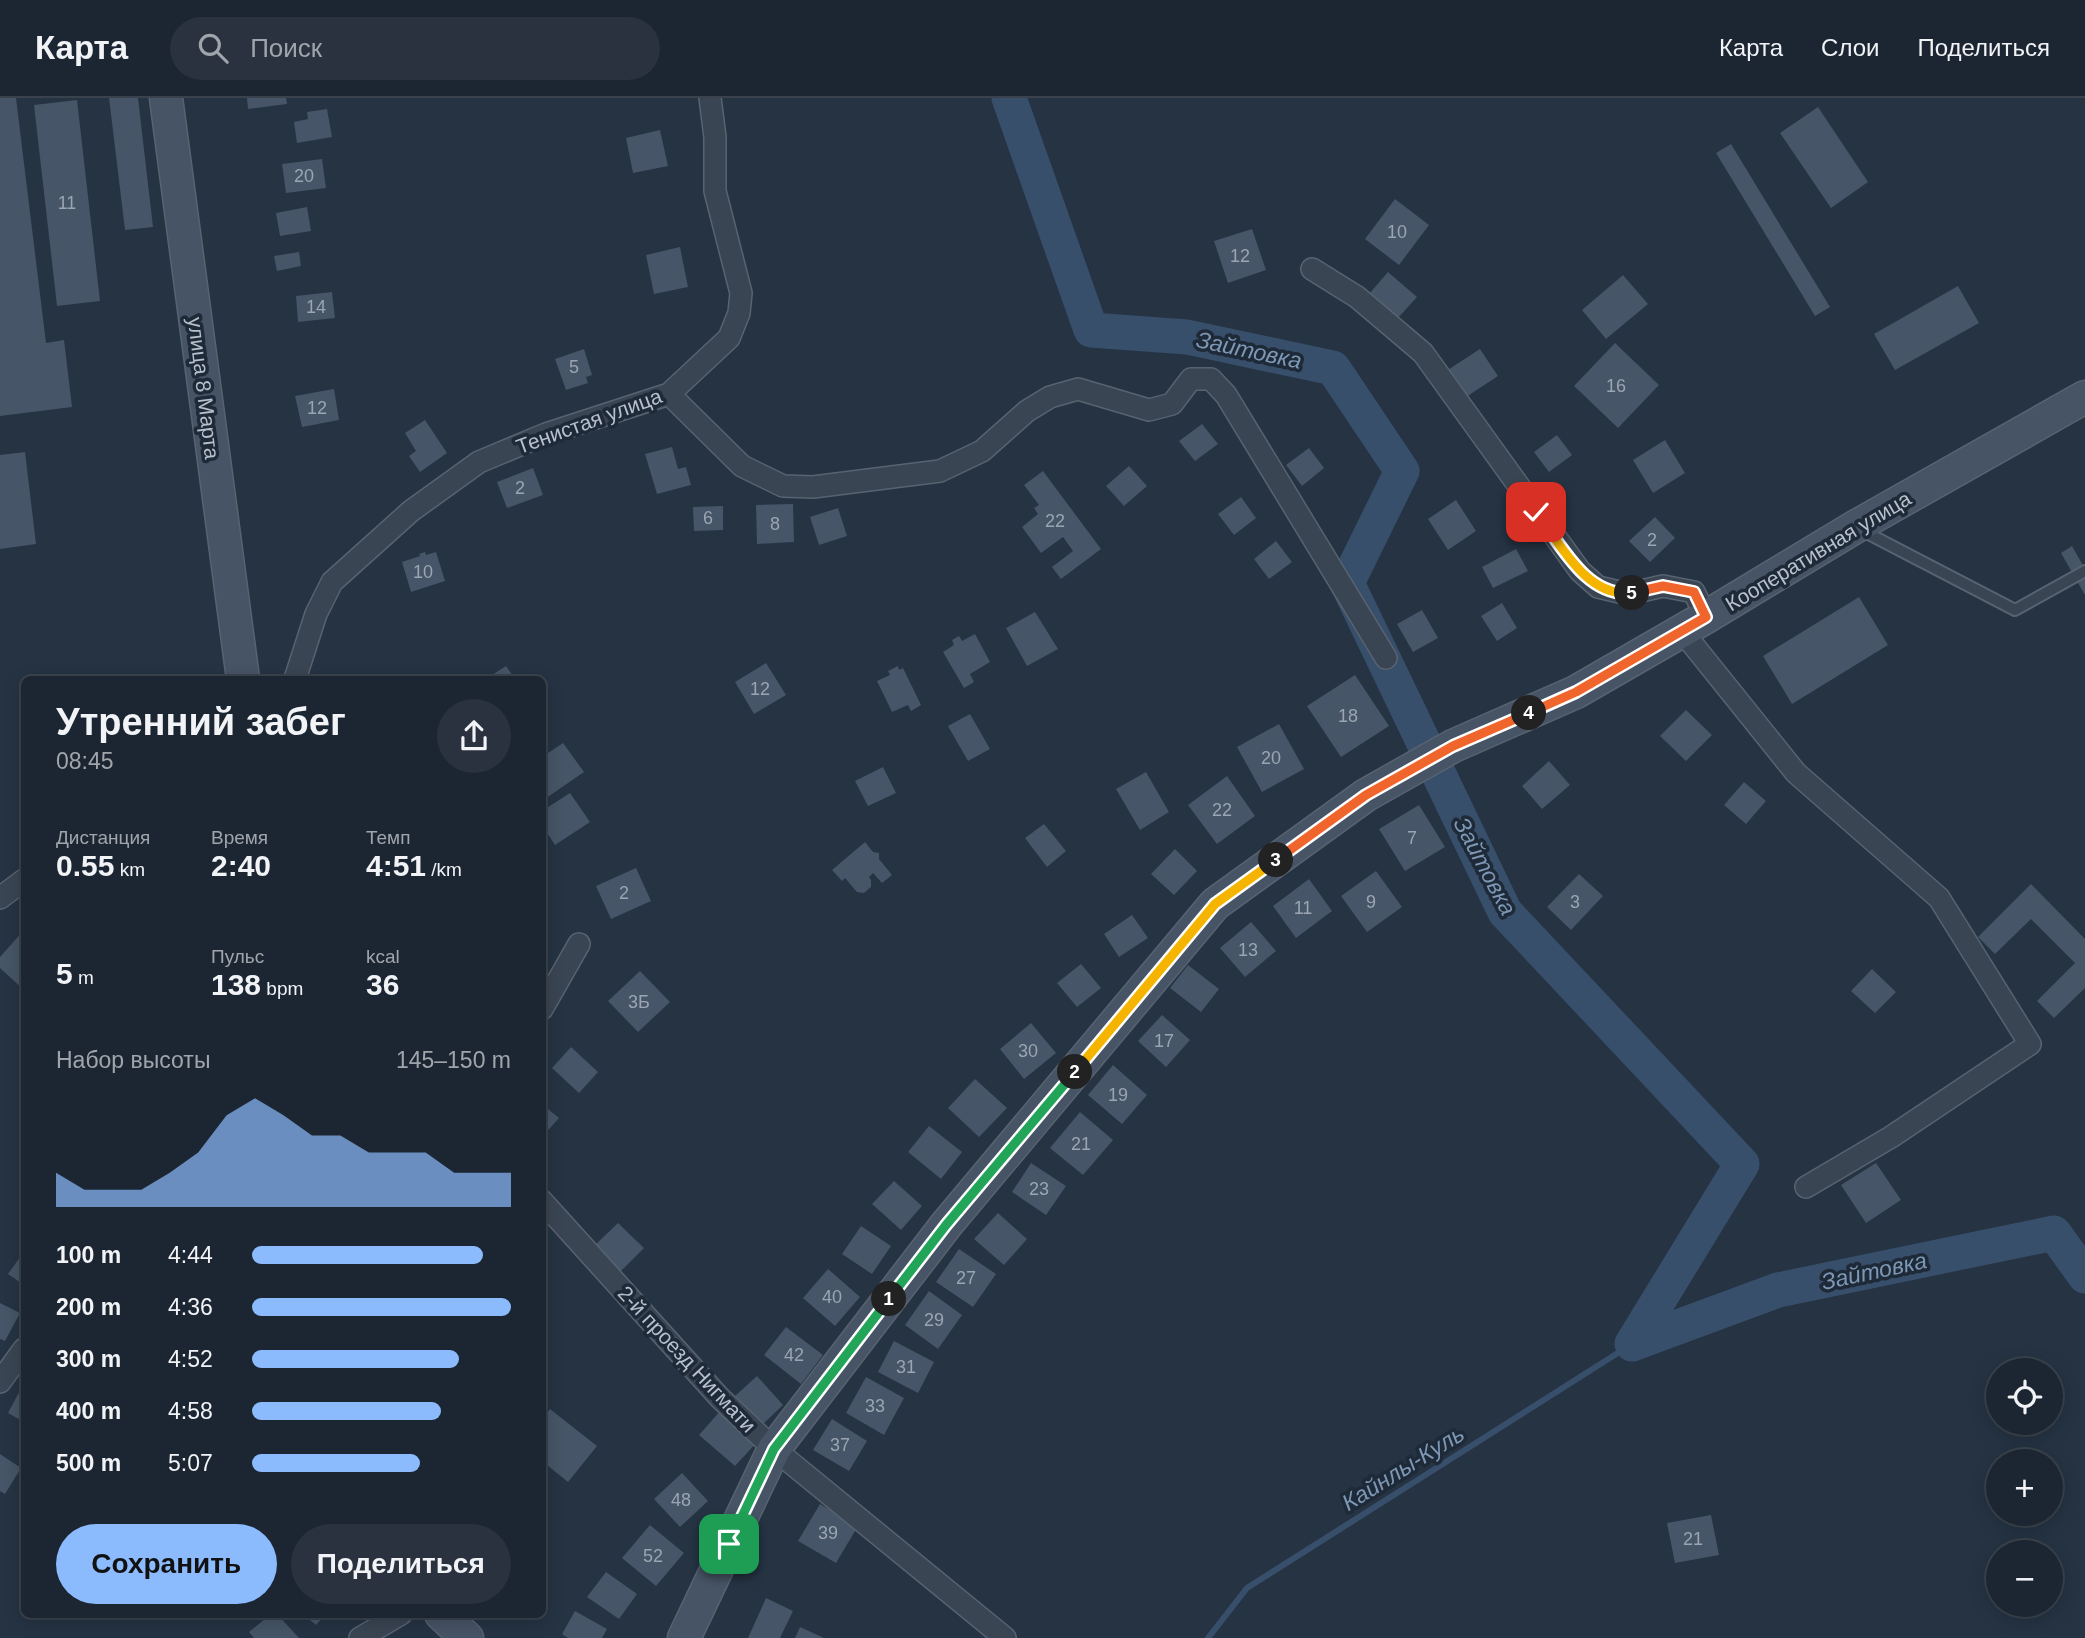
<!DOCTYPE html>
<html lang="ru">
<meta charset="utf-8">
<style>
:root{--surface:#1c2632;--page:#29323e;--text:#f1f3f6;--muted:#a0a5ac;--line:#3a434d;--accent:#8cbbfd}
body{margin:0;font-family:Arial,sans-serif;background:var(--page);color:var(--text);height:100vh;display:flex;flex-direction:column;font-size:26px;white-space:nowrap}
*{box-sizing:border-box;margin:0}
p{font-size:23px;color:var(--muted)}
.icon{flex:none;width:38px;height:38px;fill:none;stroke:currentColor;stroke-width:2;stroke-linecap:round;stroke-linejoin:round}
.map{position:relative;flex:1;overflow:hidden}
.panel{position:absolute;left:21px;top:578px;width:525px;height:942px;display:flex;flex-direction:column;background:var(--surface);border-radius:10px;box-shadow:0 4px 18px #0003,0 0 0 2px var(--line)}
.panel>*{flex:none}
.buttons{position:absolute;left:1986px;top:1260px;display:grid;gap:14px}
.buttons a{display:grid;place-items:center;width:77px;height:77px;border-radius:50%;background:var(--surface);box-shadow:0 4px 18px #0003,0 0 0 2px var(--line);font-size:35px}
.pin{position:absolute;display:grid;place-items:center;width:60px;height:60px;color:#fff;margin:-30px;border-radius:14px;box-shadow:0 4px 10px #0006}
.km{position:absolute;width:35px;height:35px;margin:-18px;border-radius:50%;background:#222;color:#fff;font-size:19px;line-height:35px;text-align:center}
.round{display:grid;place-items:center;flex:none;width:74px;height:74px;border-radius:37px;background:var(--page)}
.overview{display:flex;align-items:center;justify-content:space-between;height:119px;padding:0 35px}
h1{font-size:38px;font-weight:700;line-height:52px}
.metrics{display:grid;grid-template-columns:repeat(3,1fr);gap:10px;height:119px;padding:7px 35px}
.metrics div{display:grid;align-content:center}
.metrics b{font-size:30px;font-weight:700}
.metrics small{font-size:19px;font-weight:400}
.metrics p{font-size:19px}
.chart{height:196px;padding:14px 35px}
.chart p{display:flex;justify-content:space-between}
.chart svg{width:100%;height:126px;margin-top:7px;fill:var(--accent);opacity:.7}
.cta{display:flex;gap:14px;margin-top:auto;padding:14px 35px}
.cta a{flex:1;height:80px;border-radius:42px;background:var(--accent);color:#111;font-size:28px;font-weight:700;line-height:80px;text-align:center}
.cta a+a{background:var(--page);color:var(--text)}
ul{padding:0 35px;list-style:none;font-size:23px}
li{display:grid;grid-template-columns:112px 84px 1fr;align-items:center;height:52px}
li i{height:18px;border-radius:9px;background:var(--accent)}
header{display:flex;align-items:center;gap:42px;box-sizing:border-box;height:98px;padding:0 35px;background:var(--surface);border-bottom:2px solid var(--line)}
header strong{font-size:33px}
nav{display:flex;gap:38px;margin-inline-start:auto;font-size:24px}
.search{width:490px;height:63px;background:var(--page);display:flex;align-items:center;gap:18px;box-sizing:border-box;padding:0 24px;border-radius:38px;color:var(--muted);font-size:26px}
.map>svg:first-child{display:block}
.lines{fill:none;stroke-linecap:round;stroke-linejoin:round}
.stream{stroke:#384f6b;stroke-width:6}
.river{stroke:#384f6b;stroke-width:35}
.building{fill:#465567}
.service-casing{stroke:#586370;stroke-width:14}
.minor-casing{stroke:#586370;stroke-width:24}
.secondary-casing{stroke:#586370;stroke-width:35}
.service{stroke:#3a4553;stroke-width:10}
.minor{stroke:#3a4553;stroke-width:21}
.secondary{stroke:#475466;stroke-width:32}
.split-1-casing{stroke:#fff;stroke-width:14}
.split-2-casing{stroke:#fff;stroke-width:14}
.split-3-casing{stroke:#fff;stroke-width:14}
.split-4-casing{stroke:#fff;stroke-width:14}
.split-5-casing{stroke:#fff;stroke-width:14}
.split-6-casing{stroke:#fff;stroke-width:14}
.split-1{stroke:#22a559;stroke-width:9}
.split-2{stroke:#22a559;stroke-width:9}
.split-3{stroke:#f5b400;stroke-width:9}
.split-4{stroke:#f0652b;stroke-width:9}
.split-5{stroke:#f0652b;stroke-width:9}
.split-6{stroke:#f5b400;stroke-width:9}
.labels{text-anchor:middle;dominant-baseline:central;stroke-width:7;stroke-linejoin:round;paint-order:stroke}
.number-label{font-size:18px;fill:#9ba5b3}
.street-label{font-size:21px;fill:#b7c0cc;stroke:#1e2a38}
.water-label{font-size:23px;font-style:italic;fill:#7d97b5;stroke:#1e2a38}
</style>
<header>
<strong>Карта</strong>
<div class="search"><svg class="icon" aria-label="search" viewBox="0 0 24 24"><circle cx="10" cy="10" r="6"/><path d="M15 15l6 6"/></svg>Поиск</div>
<nav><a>Карта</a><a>Слои</a><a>Поделиться</a></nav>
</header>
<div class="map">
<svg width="2085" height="1540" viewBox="0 0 2085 1540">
<rect width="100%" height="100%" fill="#253343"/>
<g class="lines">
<!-- stream -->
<path class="stream" d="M1208,1540L1247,1490L1632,1246"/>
<!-- river -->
<path class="river" d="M1009,0L1091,232L1187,239L1333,270L1402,373L1347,485L1505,814L1742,1066L1632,1246L1778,1192L2054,1135L2085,1178"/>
</g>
<!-- building -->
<path class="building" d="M0,0H16L46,245L64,242L72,309L0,318Z
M109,0H138L153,129L125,132Z
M247,0H286L287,6L248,11Z
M77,2L100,203L57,208L34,7Z
M1818,9L1868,84L1831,110L1780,35Z
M327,11L332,39L297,45L294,24L308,21L307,14Z
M660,32L668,68L633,75L626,40Z
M1731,46L1830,209L1815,218L1716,55Z
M322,61L326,90L286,95L282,66Z
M1395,101L1429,127L1399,167L1365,141Z
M307,109L311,133L280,138L276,115Z
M1252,131L1266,172L1228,185L1214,143Z
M680,149L688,189L654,196L646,157Z
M299,154L301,168L277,173L274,158Z
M1388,174L1417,199L1397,221L1369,196Z
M1623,177L1648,206L1606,241L1582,212Z
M1958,188L1979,225L1895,272L1874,236Z
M332,194L335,220L298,224L296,198Z
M1615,245L1659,287L1618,330L1574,288Z
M584,251L592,277L586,279L588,285L566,292L555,261Z
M1480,251L1498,278L1460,303L1443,275Z
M334,291L339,322L302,329L295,298Z
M425,322L447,355L420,374L409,358L416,353L405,335Z
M1202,326L1218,346L1195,363L1179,343Z
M1557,337L1572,357L1549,374L1534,354Z
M1665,342L1685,375L1653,395L1633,362Z
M672,349L678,371L686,369L691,387L657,396L645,356Z
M1309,350L1324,370L1302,388L1286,367Z
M25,354L36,446L0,451V357Z
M1129,368L1147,388L1124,408L1106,388Z
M533,370L543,397L507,410L497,384Z
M1043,373L1101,451L1061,481L1052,469L1073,453L1063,439L1041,455L1022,429L1038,416L1034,410L1039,407L1024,387Z
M1241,399L1256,420L1234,437L1218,416Z
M1456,402L1476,433L1448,452L1428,421Z
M793,406L794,444L757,446L756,407Z
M723,408V432L694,433L693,409Z
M838,410L847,438L819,447L810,419Z
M1655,419L1675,440L1650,464L1629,443Z
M1276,443L1292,464L1269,481L1254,461Z
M2072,448L2085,471V497L2061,455Z
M1516,451L1528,473L1493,490L1482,469Z
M425,454L426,457L436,454L445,483L411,494L402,464L420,458L419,456Z
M1859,499L1888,547L1792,606L1763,558Z
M1502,505L1517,530L1497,543L1481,518Z
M1422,512L1438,540L1413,554L1397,526Z
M1035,514L1058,551L1027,568L1006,530Z
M975,536L990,564L970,576L974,584L964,590L943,554L954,547L952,542L959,538L962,543Z
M766,565L786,597L754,616L735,584Z
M506,568L515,581H486Z
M898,568L899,572L903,570L921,607L911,613L908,607L892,614L877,583L890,577L888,573Z
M1355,577L1389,628L1341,659L1307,608Z
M1686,612L1712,637L1686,663L1660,638Z
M970,616L990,651L968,663L948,628Z
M1279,626L1304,671L1262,694L1237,649Z
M563,645L584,674L542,703V659Z
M1549,663L1570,687L1542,711L1522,688Z
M883,669L896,695L868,708L855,683Z
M1146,674L1169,714L1140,732L1116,691Z
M1227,678L1255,718L1217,746L1188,707Z
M1744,684L1766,703L1746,726L1724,707Z
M570,695L590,724L555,747L542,727V713Z
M1419,707L1445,749L1405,773L1379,731Z
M1044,726L1066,753L1047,769L1025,740Z
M865,744L873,754L879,755V761L892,777L882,785L873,775L869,779L871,782V789L864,795L857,794L845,780L842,783L832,772Z
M1175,751L1197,773L1174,797L1151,776Z
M636,770L651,803L611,821L596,788Z
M1376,773L1402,809L1367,834L1341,798Z
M1579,776L1603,798L1571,832L1547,809Z
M1309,781L1332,813L1296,840L1273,808Z
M2031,786L2085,841V890L2054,920L2037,903L2075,865L2031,821L1995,856L1978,839Z
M1132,817L1148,840L1119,859L1104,836Z
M1251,824L1276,853L1245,879L1220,850Z
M24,832V892L0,870V859Z
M1081,866L1101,890L1077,909L1057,885Z
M1188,867L1219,891L1201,914L1170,890Z
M1872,871L1896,894L1875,915L1851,893Z
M640,873L670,904L638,934L608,903Z
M1162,917L1190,942L1166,969L1138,943Z
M1031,925L1056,955L1024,981L1000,951Z
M571,949L598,974L579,995L552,970Z
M1113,967L1147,997L1122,1026L1088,997Z
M975,981L1007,1010L979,1039L948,1010Z
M542,1006L559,1020L542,1039Z
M1080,1014L1113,1042L1083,1077L1050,1050Z
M929,1028L962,1054L941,1081L908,1054Z
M1031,1065L1066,1088L1046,1117L1012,1094Z
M1876,1065L1901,1102L1866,1125L1841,1087Z
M894,1083L922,1108L901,1132L872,1106Z
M998,1115L1027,1141L1004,1167L974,1141Z
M618,1125L644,1150L617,1177L591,1151Z
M861,1128L891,1148L872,1176L842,1156Z
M959,1151L996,1176L973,1209L936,1184Z
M23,1155L24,1156V1187L8,1176Z
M828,1171L860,1199L835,1228L803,1200Z
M929,1193L962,1217L938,1251L905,1227Z
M0,1205L20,1215L5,1243L0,1241Z
M786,1229L823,1257L801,1286L764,1257Z
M894,1243L934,1264L918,1295L878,1274Z
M757,1278L783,1307L762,1327L735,1298Z
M866,1279L904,1300L884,1337L846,1315Z
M24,1285V1324L8,1315Z
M550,1311L597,1348L568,1384L542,1363V1321Z
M721,1312L757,1344L735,1368L699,1337Z
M832,1321L867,1343L849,1373L813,1352Z
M0,1356L21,1370L5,1396L0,1393Z
M682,1375L708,1403L680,1429L654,1401Z
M820,1406L858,1428L836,1465L798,1443Z
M1711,1417L1719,1457L1675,1465L1667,1425Z
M650,1427L684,1455L656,1488L622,1460Z
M606,1474L637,1496L619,1521L587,1499Z
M766,1500L793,1513L780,1540H748Z
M575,1513L607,1531L602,1540H568L562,1536Z
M271,1516H277L299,1540H254L249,1534Z
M303,1516H326L316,1527Z
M800,1529L824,1540H795Z"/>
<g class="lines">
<!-- service casing -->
<g class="service-casing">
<path id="service" d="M1861,432L2015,512L2085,473"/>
</g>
<!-- minor casing -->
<g class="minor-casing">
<path id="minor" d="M1312,171L1357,199L1423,255L1580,473L1598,489L1628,496L1663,488L1694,494L1706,519
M669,296L742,368L783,388L813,389L940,373L982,353L1027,313L1050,299L1078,291L1149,312L1172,306L1191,281H1211L1226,297L1386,560
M1682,533L1796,675L1939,800L2030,946L1891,1039L1806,1089
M295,581L316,516L332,484L411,413L479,364L546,336L669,296L729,240L739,215L741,195L715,93V39L710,0
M0,800L24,782
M542,911L579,846
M542,1103L720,1300L774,1351L1005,1540
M0,1284L24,1251
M360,1540L401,1516"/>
</g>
<!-- secondary casing -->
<g class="secondary-casing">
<path id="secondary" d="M166,0L243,581
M441,1516L467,1540
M684,1540L774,1351L946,1127L1215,806L1366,697L1453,648L1576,594L1706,519L1855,429L2085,299"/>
</g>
<!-- service -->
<use href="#service" class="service"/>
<!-- minor -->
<use href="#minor" class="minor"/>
<!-- secondary -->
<use href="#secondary" class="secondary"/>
</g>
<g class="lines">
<!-- split-1 casing -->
<g class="split-1-casing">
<path id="split-1" d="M729,1446L774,1351L889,1201"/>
</g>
<!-- split-2 casing -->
<g class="split-2-casing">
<path id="split-2" d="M889,1201L946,1127L1075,974"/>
</g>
<!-- split-3 casing -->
<g class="split-3-casing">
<path id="split-3" d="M1075,974L1215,806L1276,762"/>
</g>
<!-- split-4 casing -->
<g class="split-4-casing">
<path id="split-4" d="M1276,762L1366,697L1453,648L1529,615"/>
</g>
<!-- split-5 casing -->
<g class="split-5-casing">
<path id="split-5" d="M1529,615L1576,594L1706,519L1694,494L1663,488L1632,495"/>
</g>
<!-- split-6 casing -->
<g class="split-6-casing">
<path id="split-6" d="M1536,414C1560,445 1586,500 1632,495"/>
</g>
<!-- split-1 -->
<use href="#split-1" class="split-1"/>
<!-- split-2 -->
<use href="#split-2" class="split-2"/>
<!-- split-3 -->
<use href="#split-3" class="split-3"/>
<!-- split-4 -->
<use href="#split-4" class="split-4"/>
<!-- split-5 -->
<use href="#split-5" class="split-5"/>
<!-- split-6 -->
<use href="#split-6" class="split-6"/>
</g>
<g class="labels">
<!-- number labels -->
<g class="number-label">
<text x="304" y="78">20</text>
<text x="67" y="105">11</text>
<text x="1397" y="134">10</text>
<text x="1240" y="158">12</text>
<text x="316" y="209">14</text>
<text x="574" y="269">5</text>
<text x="1616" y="288">16</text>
<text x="317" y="310">12</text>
<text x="520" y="390">2</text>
<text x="708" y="420">6</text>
<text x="1055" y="423">22</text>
<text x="775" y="426">8</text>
<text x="1652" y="442">2</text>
<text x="423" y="474">10</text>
<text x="760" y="591">12</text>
<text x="1348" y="618">18</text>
<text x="1271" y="660">20</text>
<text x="1222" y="712">22</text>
<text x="1412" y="740">7</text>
<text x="624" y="795">2</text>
<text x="1371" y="804">9</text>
<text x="1575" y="804">3</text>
<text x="1303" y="810">11</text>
<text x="1248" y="852">13</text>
<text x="639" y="904">3Б</text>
<text x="1164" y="943">17</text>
<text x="1028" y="953">30</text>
<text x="1118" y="997">19</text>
<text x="1081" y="1046">21</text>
<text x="1039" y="1091">23</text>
<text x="966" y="1180">27</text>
<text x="832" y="1199">40</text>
<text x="934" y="1222">29</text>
<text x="794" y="1257">42</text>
<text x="906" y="1269">31</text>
<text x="875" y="1308">33</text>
<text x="840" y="1347">37</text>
<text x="681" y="1402">48</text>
<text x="828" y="1435">39</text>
<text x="1693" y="1441">21</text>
<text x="653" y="1458">52</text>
</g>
<!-- street labels -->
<g class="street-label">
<text transform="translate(204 290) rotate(83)">улица 8 Марта</text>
<text transform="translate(589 323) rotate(-20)">Тенистая улица</text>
<text transform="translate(1818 453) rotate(-31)">Кооперативная улица</text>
<text transform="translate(687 1261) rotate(47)">2-й проезд Нигмати</text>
</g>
<!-- water labels -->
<g class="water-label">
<text transform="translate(1249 252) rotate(12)">Зайтовка</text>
<text transform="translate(1485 768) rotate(62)">Зайтовка</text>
<text transform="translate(1874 1173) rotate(-12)">Зайтовка</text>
<text transform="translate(1403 1370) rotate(-32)">Кайнлы-Куль</text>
</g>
</g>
</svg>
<div class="buttons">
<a><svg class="icon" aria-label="locate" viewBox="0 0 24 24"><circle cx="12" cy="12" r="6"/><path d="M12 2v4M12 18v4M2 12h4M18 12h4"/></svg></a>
<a>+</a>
<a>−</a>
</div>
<div class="pin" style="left:729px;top:1446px;background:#1e9e55"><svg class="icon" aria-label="arrive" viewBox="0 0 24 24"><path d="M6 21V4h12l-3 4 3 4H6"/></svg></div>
<div class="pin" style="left:1536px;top:414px;background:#d93025"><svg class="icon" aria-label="check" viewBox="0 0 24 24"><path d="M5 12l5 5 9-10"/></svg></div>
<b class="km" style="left:889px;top:1201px">1</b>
<b class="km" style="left:1075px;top:974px">2</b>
<b class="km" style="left:1276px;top:762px">3</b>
<b class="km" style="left:1529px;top:615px">4</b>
<b class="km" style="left:1632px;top:495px">5</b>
<section class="panel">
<div class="overview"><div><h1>Утренний забег</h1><p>08:45</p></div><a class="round"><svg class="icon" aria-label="share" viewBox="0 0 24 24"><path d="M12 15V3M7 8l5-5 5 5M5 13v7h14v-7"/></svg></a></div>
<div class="metrics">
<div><p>Дистанция</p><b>0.55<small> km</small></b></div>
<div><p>Время</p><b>2:40</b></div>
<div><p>Темп</p><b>4:51<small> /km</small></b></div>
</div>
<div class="metrics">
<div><b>5<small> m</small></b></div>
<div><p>Пульс</p><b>138<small> bpm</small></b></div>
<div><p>kcal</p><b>36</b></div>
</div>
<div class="chart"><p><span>Набор высоты</span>145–150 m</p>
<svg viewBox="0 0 160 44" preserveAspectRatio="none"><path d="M0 44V32L10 38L20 38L30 38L40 32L50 25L60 12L70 6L80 12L90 19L100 19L110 25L120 25L130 25L140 32L150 32L160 32V44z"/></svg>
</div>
<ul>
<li><b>100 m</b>4:44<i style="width:89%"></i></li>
<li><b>200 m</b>4:36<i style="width:100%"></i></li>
<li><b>300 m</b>4:52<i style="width:80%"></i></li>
<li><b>400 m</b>4:58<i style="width:73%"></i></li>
<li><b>500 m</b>5:07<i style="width:65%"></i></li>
</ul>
<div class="cta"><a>Сохранить</a><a>Поделиться</a></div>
</section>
</div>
